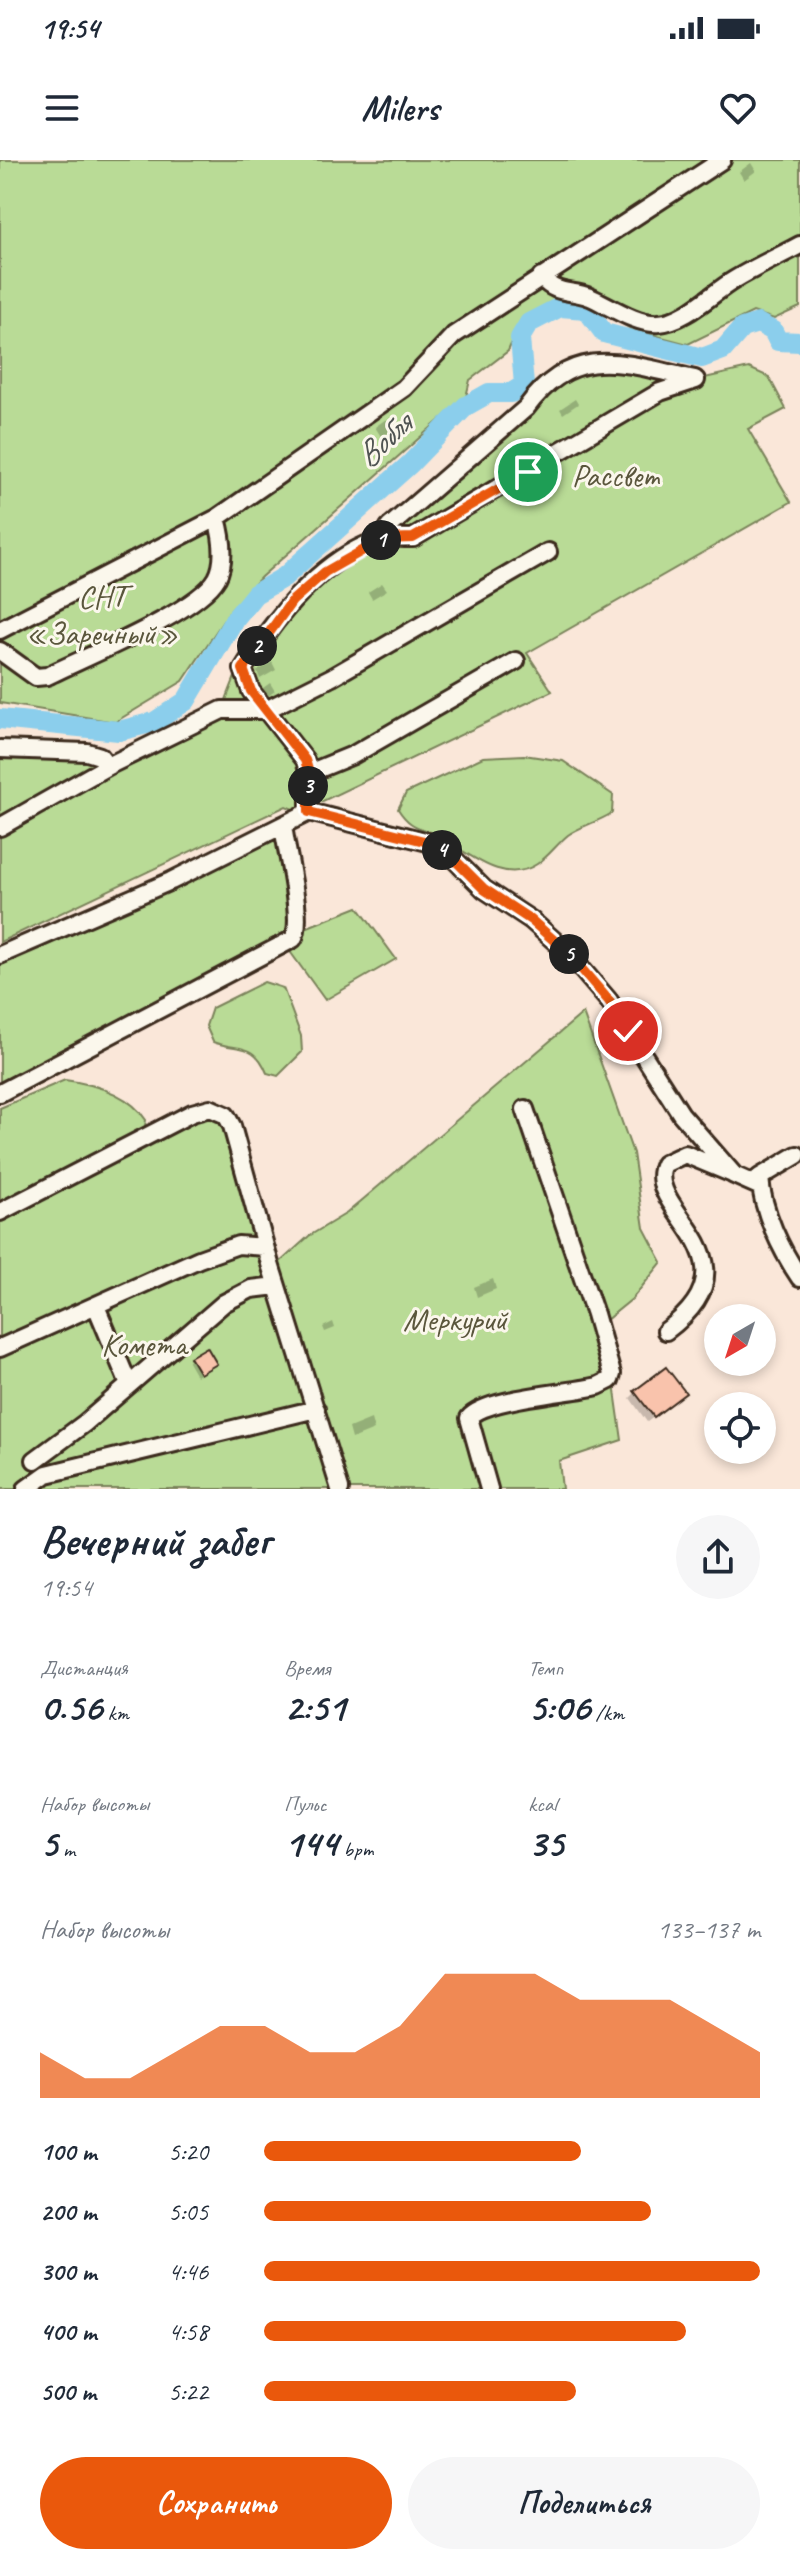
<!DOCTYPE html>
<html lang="ru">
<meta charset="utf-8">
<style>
:root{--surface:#fff;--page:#f6f6f7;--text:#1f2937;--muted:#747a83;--accent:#ea580c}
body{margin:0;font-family:Caveat,sans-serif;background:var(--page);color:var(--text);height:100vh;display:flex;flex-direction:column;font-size:30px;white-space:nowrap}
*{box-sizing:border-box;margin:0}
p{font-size:26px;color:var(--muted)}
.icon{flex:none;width:44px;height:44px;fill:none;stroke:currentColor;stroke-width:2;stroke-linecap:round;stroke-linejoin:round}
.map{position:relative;height:1329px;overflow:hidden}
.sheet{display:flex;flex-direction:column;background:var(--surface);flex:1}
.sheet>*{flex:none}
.needle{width:52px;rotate:219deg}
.fabs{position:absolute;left:704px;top:1144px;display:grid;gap:16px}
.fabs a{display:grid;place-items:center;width:72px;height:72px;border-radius:50%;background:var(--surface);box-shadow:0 4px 12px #0003;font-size:40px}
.pin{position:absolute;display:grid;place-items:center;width:68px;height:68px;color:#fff;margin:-34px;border:4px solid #fff;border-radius:50%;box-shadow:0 2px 8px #0007}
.km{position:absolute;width:40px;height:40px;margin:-20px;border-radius:50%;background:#222;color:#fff;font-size:22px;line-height:40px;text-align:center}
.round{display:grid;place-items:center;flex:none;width:84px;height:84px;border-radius:42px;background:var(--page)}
.head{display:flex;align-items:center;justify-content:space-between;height:136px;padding:0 40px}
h1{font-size:44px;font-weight:800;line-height:60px}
.figures{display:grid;grid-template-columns:repeat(3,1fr);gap:12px;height:136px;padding:8px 40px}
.figures div{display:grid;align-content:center}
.figures b{font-size:40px;font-weight:800}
.figures small{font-size:22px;font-weight:400}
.figures p{font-size:22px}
.chart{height:224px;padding:16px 40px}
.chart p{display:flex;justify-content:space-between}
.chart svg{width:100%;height:144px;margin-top:8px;fill:var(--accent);opacity:.7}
.button{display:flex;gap:16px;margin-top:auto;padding:16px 40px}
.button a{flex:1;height:92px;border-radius:48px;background:var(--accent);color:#fff;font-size:32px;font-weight:800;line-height:92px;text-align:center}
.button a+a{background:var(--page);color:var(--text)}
ul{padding:0 40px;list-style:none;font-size:26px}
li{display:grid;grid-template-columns:128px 96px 1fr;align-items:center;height:60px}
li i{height:20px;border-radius:10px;background:var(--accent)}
.status{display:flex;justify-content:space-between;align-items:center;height:56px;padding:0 40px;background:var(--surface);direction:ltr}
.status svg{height:22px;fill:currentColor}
header{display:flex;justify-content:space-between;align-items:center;height:104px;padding:0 40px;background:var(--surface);font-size:36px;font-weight:800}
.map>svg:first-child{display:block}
.green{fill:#b9db96;stroke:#7a825a;stroke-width:2}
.shadow{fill:#0003}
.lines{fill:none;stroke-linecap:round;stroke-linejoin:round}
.river{stroke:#8bceec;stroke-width:20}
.building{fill:#f9c3ac;stroke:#3b2a1e;stroke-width:2}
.minor-casing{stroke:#3b2a1e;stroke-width:22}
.minor{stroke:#fbf7ec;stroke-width:16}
.route-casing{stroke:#fff;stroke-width:16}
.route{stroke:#ea580c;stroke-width:10}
.labels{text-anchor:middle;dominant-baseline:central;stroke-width:6;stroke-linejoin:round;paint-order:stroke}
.park-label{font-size:32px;fill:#5a563c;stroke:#fbf7ec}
.water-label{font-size:34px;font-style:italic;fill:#4f5352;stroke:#fbf7ec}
</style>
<div class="status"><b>19:54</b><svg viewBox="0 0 49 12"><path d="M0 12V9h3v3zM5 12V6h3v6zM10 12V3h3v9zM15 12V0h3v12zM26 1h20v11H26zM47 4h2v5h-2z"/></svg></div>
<header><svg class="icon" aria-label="menu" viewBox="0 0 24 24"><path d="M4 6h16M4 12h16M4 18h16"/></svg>Milers<svg class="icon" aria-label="heart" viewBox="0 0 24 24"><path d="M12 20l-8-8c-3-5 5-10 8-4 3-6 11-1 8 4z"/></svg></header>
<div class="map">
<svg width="800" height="1329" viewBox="0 0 800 1329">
<rect width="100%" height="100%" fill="#fae7d9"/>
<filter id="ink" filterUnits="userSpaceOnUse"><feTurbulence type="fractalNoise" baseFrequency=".0125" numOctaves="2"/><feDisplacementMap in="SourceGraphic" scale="16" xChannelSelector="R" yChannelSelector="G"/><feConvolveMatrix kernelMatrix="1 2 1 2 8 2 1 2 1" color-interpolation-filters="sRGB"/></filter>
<g filter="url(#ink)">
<!-- green -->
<path class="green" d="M0,0H800V147L774,159L753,152L688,184L631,169L582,140L557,142L519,166L508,191L470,220L466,237L261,417L229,452L183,521L115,562L0,543Z
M576,205L696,220L749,208L769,217L786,249L748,269L791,342L527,493L552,531L300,652L286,646L0,782V589L87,592L108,606L222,550L235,517L292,441L364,388Z
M524,595L563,601L613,635L612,653C598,662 581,666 568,675C557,684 548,697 537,704C504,726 470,694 442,678C422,666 412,671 398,649L406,633L483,597Z
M283,665L300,770L358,747L396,799L325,840L286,786L0,933V795Z
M264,822L283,828L301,876L302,892L278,916L267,913C254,881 240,892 213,882L206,866L212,848Z
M583,853L633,993L644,1068L662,1102L632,1139L605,1161L622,1280L559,1301L562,1329H349L279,1103L309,1076L347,1053Z
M65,920C95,924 129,934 146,960L144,972L0,1045V948Z
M192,953L226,955L340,1329H0V1052Z"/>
<!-- shadow -->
<path class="shadow" d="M751,3L756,11L744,20L739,12Z
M575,239L578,244L563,254L560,249Z
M386,259L393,270L382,278L375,267Z
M382,423L387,430L372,439L368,432Z
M272,502L276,510L260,519L257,511Z
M270,523L275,531L268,536L263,528Z
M493,1119L496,1129L477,1137L474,1127Z
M333,1162L335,1168L325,1172L323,1167Z
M191,1198L215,1204L196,1216L188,1202Z
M636,1232L678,1239L647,1262L630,1238Z
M371,1259L374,1270L352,1279L349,1268Z"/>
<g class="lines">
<!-- river -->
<path class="river" d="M0,559L119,571L154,562L186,541L234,460L255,434L284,417L410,304L466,246L489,233H511L524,225L520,178L529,163L560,147L586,149L604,173L702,198L723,190L742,168L758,163L773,171L778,181L800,182"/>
</g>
<!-- building -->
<path class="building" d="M207,1187L217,1204L200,1214L190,1197Z
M666,1207L686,1233L654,1257L634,1231Z"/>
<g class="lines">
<!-- minor casing -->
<g class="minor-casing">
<path id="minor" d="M541,117C557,136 570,129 590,137C610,146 637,165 659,163C686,161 712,133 734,120C755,107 778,97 800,85
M383,379L389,367L526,248C575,181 625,204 695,219
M0,470L217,358L404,228L454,175L722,0
M0,491L36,517L47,516C85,497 198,452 217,418C226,401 222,376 217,358
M0,589L87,592L100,596L108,606
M309,613L353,595L516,501
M309,652V613L305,600L251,531L243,509C274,459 322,397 382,379C391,377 403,378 413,378L660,232L696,220
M0,667L108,606L222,550H266L332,517L548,392
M0,795L171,721L309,652L428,682L449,694L484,729L531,760L567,792L609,841L681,954L734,1015L761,1027
M0,933L293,779C305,761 286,692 283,665
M797,995L760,1017C762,1051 781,1090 800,1118
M0,1052L192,953L210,948L226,955L232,966L270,1104L340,1329
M96,1146L129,1225
M666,1171C766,1097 641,1050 664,1004L685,994L733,1014
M0,1188L199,1099L238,1085L265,1087
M35,1300L85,1263L224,1143L251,1129L276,1126
M26,1329L47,1314L316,1249
M489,1329L469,1258C485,1238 569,1233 598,1226L610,1220L612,1214L595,1154L525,949"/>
</g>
<!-- minor -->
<use href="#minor" class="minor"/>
</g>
</g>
<g class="lines" filter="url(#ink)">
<!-- route casing -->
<g class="route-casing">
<path id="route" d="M528,312L413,378L383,379L325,412L292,441L243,509L251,531L305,600L309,613V652L428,682L449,694L484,729L531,760L567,792L609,841L628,871"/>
</g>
<!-- route -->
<use href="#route" class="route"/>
</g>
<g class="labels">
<!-- park labels -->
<g class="park-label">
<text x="615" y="315">Рассвет</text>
<text x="102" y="436">СНТ<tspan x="102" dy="37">«Заречный»</tspan></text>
<text x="455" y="1159">Меркурий</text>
<text x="144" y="1184">Комета</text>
</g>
<!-- water labels -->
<g class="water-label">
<text transform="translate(383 280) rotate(-43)">Вобля</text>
</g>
</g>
</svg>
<div class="fabs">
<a><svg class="needle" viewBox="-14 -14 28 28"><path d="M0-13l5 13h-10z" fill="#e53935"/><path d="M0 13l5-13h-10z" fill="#747a83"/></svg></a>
<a><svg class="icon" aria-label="locate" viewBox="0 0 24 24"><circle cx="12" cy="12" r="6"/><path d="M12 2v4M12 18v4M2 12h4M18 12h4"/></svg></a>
</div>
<div class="pin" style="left:528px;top:312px;background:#1e9e55"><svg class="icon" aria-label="arrive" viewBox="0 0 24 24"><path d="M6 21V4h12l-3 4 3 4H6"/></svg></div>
<div class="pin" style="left:628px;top:871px;background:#d93025"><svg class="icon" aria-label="check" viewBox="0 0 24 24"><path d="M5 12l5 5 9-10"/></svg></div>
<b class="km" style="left:381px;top:380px">1</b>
<b class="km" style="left:257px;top:486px">2</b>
<b class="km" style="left:308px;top:626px">3</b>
<b class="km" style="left:442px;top:690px">4</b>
<b class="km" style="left:569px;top:794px">5</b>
</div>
<section class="sheet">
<div class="head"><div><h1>Вечерний забег</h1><p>19:54</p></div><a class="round"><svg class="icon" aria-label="share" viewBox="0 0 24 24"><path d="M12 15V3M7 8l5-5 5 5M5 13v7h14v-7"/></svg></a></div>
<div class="figures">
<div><p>Дистанция</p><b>0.56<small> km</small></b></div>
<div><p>Время</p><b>2:51</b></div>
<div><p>Темп</p><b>5:06<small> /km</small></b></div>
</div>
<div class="figures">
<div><p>Набор высоты</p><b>5<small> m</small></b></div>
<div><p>Пульс</p><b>144<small> bpm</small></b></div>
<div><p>kcal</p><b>35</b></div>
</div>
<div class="chart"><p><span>Набор высоты</span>133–137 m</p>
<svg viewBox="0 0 160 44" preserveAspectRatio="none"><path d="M0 44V30L10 38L20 38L30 30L40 22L50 22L60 30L70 30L80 22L90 6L100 6L110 6L120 14L130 14L140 14L150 22L160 30V44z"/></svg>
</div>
<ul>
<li><b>100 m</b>5:20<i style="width:64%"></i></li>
<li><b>200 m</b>5:05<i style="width:78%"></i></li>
<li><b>300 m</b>4:46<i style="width:100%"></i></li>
<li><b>400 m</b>4:58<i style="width:85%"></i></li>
<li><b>500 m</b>5:22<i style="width:63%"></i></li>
</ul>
<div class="button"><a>Сохранить</a><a>Поделиться</a></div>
</section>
